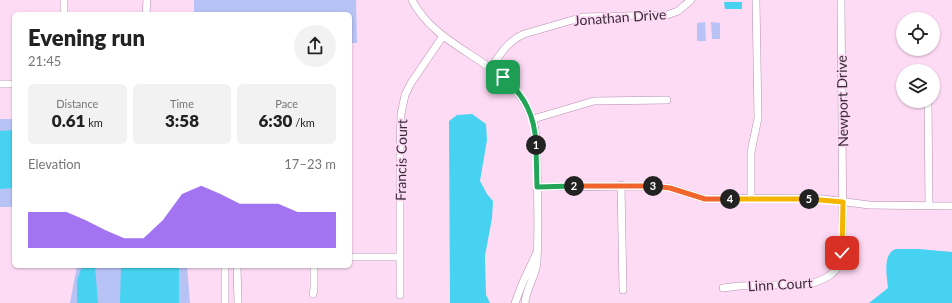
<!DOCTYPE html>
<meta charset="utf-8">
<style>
:root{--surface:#fff;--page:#f2f2f2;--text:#222;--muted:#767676;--accent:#7c3aed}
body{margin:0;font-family:Lato,sans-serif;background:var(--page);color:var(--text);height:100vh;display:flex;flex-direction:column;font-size:15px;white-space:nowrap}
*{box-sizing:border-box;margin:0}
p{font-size:13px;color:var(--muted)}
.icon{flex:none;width:22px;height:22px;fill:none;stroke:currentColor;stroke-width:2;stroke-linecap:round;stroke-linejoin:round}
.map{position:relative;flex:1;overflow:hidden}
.details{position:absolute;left:12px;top:12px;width:340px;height:256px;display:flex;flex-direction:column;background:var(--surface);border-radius:6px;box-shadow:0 1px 3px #0004}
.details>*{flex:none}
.buttons{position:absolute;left:896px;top:12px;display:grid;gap:8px}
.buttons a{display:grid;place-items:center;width:44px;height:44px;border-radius:50%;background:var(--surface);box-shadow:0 1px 3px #0004;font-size:20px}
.pin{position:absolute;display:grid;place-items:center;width:34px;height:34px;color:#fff;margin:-17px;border-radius:8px;box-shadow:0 2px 6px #0006}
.km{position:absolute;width:20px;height:20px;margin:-10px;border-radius:50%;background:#222;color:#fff;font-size:11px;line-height:20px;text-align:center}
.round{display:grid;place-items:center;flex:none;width:42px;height:42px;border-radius:21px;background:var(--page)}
.overview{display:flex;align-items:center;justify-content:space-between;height:68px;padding:0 16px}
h1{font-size:22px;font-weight:800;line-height:30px}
.stats{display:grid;grid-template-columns:repeat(3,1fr);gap:6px;height:68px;padding:4px 16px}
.stats div{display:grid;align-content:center;border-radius:6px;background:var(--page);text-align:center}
.stats b{font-size:17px;font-weight:800}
.stats small{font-size:11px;font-weight:400}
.stats p{font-size:11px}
.chart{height:112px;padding:8px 16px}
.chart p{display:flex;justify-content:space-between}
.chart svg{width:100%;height:72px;margin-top:4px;fill:var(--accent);opacity:.7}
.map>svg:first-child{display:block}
.green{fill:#b7c2f5}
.water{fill:#46d2f0}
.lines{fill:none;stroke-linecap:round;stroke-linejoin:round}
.minor-casing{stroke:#b68eac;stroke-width:8}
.minor{stroke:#fff;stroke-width:7}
.split-1-casing{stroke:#fff;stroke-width:8}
.split-2-casing{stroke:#fff;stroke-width:8}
.split-3-casing{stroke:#fff;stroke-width:8}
.split-4-casing{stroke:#fff;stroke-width:8}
.split-5-casing{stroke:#fff;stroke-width:8}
.split-6-casing{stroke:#fff;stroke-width:8}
.split-1{stroke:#22a559;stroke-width:5}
.split-2{stroke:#22a559;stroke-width:5}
.split-3{stroke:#f0652b;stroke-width:5}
.split-4{stroke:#f0652b;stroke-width:5}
.split-5{stroke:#f5b400;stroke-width:5}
.split-6{stroke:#f5b400;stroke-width:5}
.labels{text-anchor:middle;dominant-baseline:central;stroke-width:3.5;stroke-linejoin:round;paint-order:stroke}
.street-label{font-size:14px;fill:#3c2c38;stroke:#fedbf5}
</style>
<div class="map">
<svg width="952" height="303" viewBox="0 0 952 303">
<rect width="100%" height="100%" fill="#fedbf5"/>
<!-- green -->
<path class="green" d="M194,0H356L357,43H350V14H194Z
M705,22L706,41H697V23Z
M711,22L720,23V39H712Z
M0,119H14V207H0Z
M77,266H187L190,303H70Z"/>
<!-- water -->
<path class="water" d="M724,2H742V9H725Z
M472,114L486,124L487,140L480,181L487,194L493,201L492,218L485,256L486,295L490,303H450L449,121L457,115Z
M14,130V188L0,189V131Z
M896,249H919L952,252V303H869L888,288C887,277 882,253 896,249Z
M82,266H95L98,303H77V280Z
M121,266H179V303H120Z"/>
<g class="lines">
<!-- minor casing -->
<g class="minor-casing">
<path id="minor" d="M64,0V14
M412,0C439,53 511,60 532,118C536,128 536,138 537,148C537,186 539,224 537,262C536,276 526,288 525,303
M146,14L147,0
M491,68C500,54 508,41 524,34L583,17L667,15L678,11L691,0
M0,84H14
M928,101L929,206
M533,119L594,101L667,100
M621,185L623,290
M537,187L655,186L670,188L705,199L795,198L823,199L869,205L952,206
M751,199V152L758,118L756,0
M350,257H400
M225,266V303
M237,266L238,303
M723,288L739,286L809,284C830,279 842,270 843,247L841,0
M313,294L314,289V266
M400,295V148L401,114L405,95L411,83L443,36
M515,303L523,282L537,252"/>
</g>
<!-- minor -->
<use href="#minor" class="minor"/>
</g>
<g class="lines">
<!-- split-1 casing -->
<g class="split-1-casing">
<path id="split-1" d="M503,77C525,96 535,116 536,145"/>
</g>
<!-- split-2 casing -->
<g class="split-2-casing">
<path id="split-2" d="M536,145L537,187L574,186"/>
</g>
<!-- split-3 casing -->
<g class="split-3-casing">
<path id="split-3" d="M574,186H653"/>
</g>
<!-- split-4 casing -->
<g class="split-4-casing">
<path id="split-4" d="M653,186L670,188L705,199H730"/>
</g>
<!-- split-5 casing -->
<g class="split-5-casing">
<path id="split-5" d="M730,199H809"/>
</g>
<!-- split-6 casing -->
<g class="split-6-casing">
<path id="split-6" d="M809,199L843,202L842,253"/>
</g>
<!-- split-1 -->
<use href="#split-1" class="split-1"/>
<!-- split-2 -->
<use href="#split-2" class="split-2"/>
<!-- split-3 -->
<use href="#split-3" class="split-3"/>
<!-- split-4 -->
<use href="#split-4" class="split-4"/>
<!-- split-5 -->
<use href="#split-5" class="split-5"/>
<!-- split-6 -->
<use href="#split-6" class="split-6"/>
</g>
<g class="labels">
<!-- street labels -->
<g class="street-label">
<text transform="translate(620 17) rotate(-4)">Jonathan Drive</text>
<text transform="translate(842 101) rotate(-91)">Newport Drive</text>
<text transform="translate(401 160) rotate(-89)">Francis Court</text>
<text transform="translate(780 284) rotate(-3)">Linn Court</text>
</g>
</g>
</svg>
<div class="buttons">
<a><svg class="icon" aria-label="locate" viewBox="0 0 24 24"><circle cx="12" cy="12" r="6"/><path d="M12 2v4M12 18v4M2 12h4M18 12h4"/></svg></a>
<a><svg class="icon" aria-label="layers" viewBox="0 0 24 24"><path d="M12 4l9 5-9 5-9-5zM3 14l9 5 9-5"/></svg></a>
</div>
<div class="pin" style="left:503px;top:77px;background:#1e9e55"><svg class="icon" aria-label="arrive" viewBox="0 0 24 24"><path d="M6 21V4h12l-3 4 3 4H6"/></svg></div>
<div class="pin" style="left:842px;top:253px;background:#d93025"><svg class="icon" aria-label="check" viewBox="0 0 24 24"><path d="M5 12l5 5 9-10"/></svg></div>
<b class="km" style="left:536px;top:145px">1</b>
<b class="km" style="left:574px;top:186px">2</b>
<b class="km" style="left:653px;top:186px">3</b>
<b class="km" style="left:730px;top:199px">4</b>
<b class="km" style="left:809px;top:199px">5</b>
<section class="details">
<div class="overview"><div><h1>Evening run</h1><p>21:45</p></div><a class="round"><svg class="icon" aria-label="share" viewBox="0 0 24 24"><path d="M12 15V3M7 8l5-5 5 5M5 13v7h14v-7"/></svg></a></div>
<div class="stats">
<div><p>Distance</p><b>0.61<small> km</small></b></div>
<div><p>Time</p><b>3:58</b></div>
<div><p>Pace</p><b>6:30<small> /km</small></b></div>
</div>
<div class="chart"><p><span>Elevation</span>17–23 m</p>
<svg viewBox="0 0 160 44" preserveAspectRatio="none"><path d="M0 44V22L10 22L20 22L30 27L40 33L50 38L60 38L70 27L80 11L90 6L100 11L110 17L120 17L130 17L140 22L150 22L160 22V44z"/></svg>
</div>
</section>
</div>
